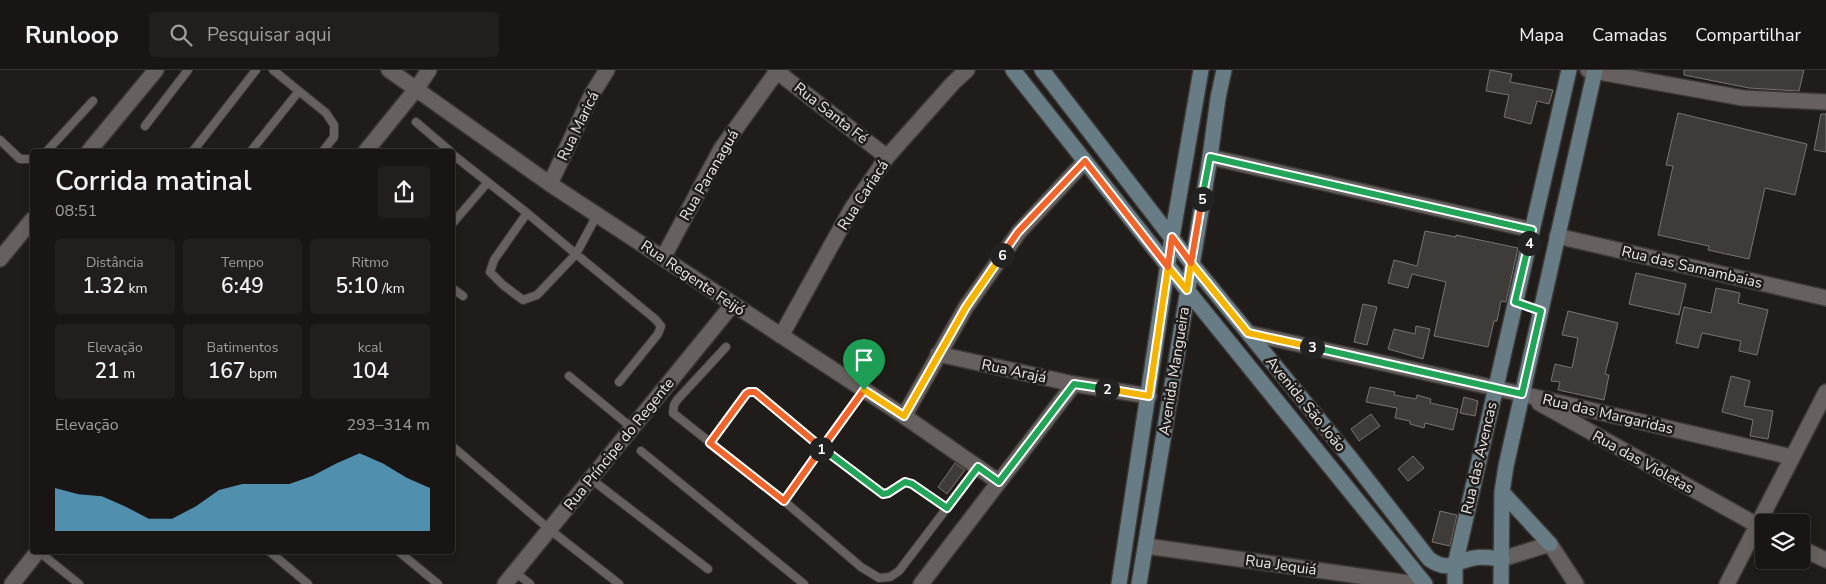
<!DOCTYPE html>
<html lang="pt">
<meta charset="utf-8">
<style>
:root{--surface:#181514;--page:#211e1d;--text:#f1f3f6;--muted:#9f9fa0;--line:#363434;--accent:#68c4f0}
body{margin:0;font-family:"Nunito Sans",sans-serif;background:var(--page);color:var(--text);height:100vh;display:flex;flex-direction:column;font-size:19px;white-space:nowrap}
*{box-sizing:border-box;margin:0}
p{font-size:16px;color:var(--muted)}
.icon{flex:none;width:28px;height:28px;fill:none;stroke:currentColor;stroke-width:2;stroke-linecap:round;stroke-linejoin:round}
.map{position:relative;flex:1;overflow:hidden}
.sheet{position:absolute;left:30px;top:79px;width:425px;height:405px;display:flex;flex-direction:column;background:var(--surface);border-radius:5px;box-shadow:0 2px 8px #0003,0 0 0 1px var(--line)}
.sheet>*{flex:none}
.controls{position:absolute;left:1755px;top:444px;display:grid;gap:10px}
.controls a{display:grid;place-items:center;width:55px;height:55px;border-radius:5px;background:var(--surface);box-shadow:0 2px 8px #0003,0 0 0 1px var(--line);font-size:25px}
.pin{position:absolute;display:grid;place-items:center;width:42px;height:42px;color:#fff;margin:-51px -21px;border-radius:50% 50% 50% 0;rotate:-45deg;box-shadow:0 0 5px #0007}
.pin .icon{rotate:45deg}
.km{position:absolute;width:25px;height:25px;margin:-12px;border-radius:50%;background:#222;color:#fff;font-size:14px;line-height:25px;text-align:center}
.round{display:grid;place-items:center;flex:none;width:52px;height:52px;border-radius:5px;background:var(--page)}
.summary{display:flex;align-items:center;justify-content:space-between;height:85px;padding:0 25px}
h1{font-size:28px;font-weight:600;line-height:38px}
.figures{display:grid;grid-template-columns:repeat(3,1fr);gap:8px;height:85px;padding:5px 25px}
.figures div{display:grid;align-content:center;border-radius:5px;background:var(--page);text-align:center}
.figures b{font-size:21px;font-weight:600}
.figures small{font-size:14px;font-weight:400}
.figures p{font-size:14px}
.chart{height:140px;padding:10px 25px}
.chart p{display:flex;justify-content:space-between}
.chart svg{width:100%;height:90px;margin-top:5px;fill:var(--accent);opacity:.7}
header{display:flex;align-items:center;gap:30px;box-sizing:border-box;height:70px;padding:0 25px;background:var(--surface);border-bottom:1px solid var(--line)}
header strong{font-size:24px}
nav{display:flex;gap:28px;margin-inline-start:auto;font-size:18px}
.search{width:350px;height:45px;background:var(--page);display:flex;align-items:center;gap:12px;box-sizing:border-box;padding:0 18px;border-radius:5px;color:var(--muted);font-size:19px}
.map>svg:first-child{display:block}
.building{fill:#3f3b38;stroke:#797471}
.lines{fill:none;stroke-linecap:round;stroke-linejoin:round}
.lane-casing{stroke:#3b3836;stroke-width:10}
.street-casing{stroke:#3b3836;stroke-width:18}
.secondary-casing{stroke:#3b3836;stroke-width:18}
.lane{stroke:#66615e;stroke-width:8}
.street{stroke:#66615e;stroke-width:15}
.secondary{stroke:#687c86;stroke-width:15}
.split-1-casing{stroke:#fff;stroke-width:10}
.split-2-casing{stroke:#fff;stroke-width:10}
.split-3-casing{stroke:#fff;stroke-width:10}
.split-4-casing{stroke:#fff;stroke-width:10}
.split-5-casing{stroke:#fff;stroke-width:10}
.split-6-casing{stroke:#fff;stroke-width:10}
.split-7-casing{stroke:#fff;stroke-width:10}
.split-1{stroke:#f0652b;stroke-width:6}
.split-2{stroke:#22a559;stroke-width:6}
.split-3{stroke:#f5b400;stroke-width:6}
.split-4{stroke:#22a559;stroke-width:6}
.split-5{stroke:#22a559;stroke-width:6}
.split-6{stroke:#f0652b;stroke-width:6}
.split-7{stroke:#f5b400;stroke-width:6}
.labels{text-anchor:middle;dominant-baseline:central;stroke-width:5;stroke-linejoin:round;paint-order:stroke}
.street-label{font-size:15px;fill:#eae7e6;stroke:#201c1a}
</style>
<header>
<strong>Runloop</strong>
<div class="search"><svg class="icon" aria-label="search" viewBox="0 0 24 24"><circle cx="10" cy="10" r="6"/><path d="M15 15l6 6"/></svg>Pesquisar aqui</div>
<nav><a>Mapa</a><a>Camadas</a><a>Compartilhar</a></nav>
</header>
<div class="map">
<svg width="1826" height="514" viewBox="0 0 1826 514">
<rect width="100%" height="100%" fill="#201c1a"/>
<!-- building -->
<path class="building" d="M1490,0L1512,4L1510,12L1553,20L1549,34L1537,31L1531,54L1504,47L1509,25L1486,21Z
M1684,0H1804L1799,21L1749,18L1684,5Z
M1678,43L1807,74L1795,125L1765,118L1749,189L1708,180L1709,176L1658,165L1673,96L1666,95Z
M1821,44H1826V82L1814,80Z
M1425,161L1456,167V165L1518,178L1506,232L1501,231L1497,251H1494L1488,277L1434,266L1446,212L1412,204L1408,218L1388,213L1394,190L1417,196Z
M1636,203L1686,214L1679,245L1629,234Z
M1716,218L1740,223L1738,233L1768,240L1757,285L1739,281L1741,271L1702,263L1698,278L1676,273L1684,237L1711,243Z
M1363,234L1377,237L1367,275L1354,272Z
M1568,241L1618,253L1605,304L1609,305L1604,330L1558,320L1560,312L1551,311L1555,294L1572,298L1578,268L1562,265Z
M1416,256L1430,259L1423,289L1388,279L1394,259L1415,264Z
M1731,306L1750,311L1744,336L1773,341L1768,369L1750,366L1753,350L1722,342Z
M1370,317L1395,322L1394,325L1416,329L1417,325L1431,329L1430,333L1458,339L1453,360L1425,353L1424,358L1410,354V351L1395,348L1397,338L1366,332Z
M1464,327L1478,331L1475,346L1460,343Z
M1371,344L1380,356L1359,371L1351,359Z
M1413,386L1424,398L1408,411L1398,399Z
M955,393L965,400L947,424L938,417Z
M1440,441L1457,445L1450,476L1432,472Z"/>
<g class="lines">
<!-- lane casing -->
<g class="lane-casing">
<path id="lane" d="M273,0L326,43L334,55V67L323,81
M416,52L450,81
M145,56L188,0
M0,70L20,89H32
M47,81L93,31
M193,81L256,0
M251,81L299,21
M452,84L527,143L576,184L537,225L523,230L503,215L490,202L494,190L527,143
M597,145L576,184L655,249L661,256L658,264L619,312
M452,154L488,112
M452,218L463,226
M726,277L677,330L674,335L673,343L784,431L861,497L879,508L890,507L899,501L978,397
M569,306L632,358
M710,373L746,325L749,322H755L822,378L883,424L888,423L905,412L912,414L947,438
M452,376L549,459L619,514
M641,381L804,514
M591,409L708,499
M784,431L864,320
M38,481L79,514
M269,481L308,514
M398,481L438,514
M515,502L530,514"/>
</g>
<!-- street casing -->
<g class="street-casing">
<path id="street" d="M389,0L550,114L904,346L999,412
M775,0L887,87
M1588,0L1743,28L1826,32
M89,81L156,0
M366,81L417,18L429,0
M1210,87L1532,160
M550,114L592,24L607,0
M1557,166L1826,228
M663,188L721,79L778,0
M0,189L32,150
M1248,263L1522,324L1792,387
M781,266L852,138L887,87L953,13L967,0
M938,284L1074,314L1149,326
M1539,333L1764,459
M904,346L966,237L1019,162L1085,91
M1146,476L1416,514
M1801,478L1826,490
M1502,489L1550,474L1576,514
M12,514L38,481
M505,514L733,234
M921,514L1074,314
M1727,514L1826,322"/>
</g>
<!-- secondary casing -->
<g class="secondary-casing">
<path id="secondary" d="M1013,0L1187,220L1425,514
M1042,0L1191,193L1352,390L1429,489C1449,503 1455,491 1474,488C1483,486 1492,488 1502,489
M1502,422L1550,474
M1119,514L1172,167L1201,0
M1139,514L1210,87L1218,28L1224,0
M1455,514V495L1569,0
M1501,514L1502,422L1506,396L1595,0"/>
</g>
<!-- lane -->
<use href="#lane" class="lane"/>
<!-- street -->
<use href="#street" class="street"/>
<!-- secondary -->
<use href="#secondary" class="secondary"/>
</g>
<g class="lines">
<!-- split-1 casing -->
<g class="split-1-casing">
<path id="split-1" d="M821,379L784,431L710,373L746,324L749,322H755L822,378L864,320"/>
</g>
<!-- split-2 casing -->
<g class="split-2-casing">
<path id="split-2" d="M821,379L822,378L883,424L888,423L905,412L912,414L947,438L978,397L999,412L1074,314L1107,319"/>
</g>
<!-- split-3 casing -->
<g class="split-3-casing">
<path id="split-3" d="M1107,319L1149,326L1168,197L1187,220L1191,193L1248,263L1312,277"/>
</g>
<!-- split-4 casing -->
<g class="split-4-casing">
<path id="split-4" d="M1312,277L1522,324L1541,241L1515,232L1529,173"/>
</g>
<!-- split-5 casing -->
<g class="split-5-casing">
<path id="split-5" d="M1202,129L1210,87L1532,160L1529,173"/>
</g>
<!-- split-6 casing -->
<g class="split-6-casing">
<path id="split-6" d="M1002,185L1018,162L1085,91L1168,197L1172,167L1191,193L1202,129"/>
</g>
<!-- split-7 casing -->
<g class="split-7-casing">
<path id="split-7" d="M864,320L904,346L966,237L1002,185"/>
</g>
<!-- split-1 -->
<use href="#split-1" class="split-1"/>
<!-- split-2 -->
<use href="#split-2" class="split-2"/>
<!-- split-3 -->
<use href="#split-3" class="split-3"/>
<!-- split-4 -->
<use href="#split-4" class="split-4"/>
<!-- split-5 -->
<use href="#split-5" class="split-5"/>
<!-- split-6 -->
<use href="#split-6" class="split-6"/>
<!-- split-7 -->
<use href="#split-7" class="split-7"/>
</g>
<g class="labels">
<!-- street labels -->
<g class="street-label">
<text transform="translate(831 43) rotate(38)">Rua Santa Fé</text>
<text transform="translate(578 56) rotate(-64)">Rua Maricá</text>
<text transform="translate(709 105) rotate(-60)">Rua Paranaguá</text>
<text transform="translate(863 125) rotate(-57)">Rua Cariacá</text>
<text transform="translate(1692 197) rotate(13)">Rua das Samambaias</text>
<text transform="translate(693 208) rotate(34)">Rua Regente Feijó</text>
<text transform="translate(1014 301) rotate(12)">Rua Arajá</text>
<text transform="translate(1174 301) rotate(-81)">Avenida Mangueira</text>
<text transform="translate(1306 334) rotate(51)">Avenida São João</text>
<text transform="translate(1608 344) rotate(13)">Rua das Margaridas</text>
<text transform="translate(619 374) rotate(-51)">Rua Príncipe do Regente</text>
<text transform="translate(1479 388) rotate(-77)">Rua das Avencas</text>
<text transform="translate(1643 392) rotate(29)">Rua das Violetas</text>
<text transform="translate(1281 495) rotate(8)">Rua Jequiá</text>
</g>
</g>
</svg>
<div class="controls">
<a><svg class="icon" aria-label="layers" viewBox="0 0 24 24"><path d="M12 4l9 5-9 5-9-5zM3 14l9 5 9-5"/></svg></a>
</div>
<div class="pin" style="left:864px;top:320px;background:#1e9e55"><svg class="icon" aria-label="arrive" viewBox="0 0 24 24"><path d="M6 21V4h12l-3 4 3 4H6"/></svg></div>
<b class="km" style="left:821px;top:379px">1</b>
<b class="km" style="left:1107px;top:319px">2</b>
<b class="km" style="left:1312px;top:277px">3</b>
<b class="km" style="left:1529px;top:173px">4</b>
<b class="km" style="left:1202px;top:129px">5</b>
<b class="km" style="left:1002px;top:185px">6</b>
<section class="sheet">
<div class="summary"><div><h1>Corrida matinal</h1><p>08:51</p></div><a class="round"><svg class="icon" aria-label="share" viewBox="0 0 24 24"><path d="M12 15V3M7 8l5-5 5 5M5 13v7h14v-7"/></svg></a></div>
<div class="figures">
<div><p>Distância</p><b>1.32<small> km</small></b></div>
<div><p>Tempo</p><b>6:49</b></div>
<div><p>Ritmo</p><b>5:10<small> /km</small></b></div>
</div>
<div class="figures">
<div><p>Elevação</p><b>21<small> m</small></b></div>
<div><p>Batimentos</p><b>167<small> bpm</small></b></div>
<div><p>kcal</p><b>104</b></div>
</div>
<div class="chart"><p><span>Elevação</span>293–314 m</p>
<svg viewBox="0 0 160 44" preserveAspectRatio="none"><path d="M0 44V23L10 26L20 27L30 32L40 38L50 38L60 32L70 24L80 21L90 21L100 21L110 17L120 11L130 6L140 11L150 18L160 23V44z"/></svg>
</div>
</section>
</div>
